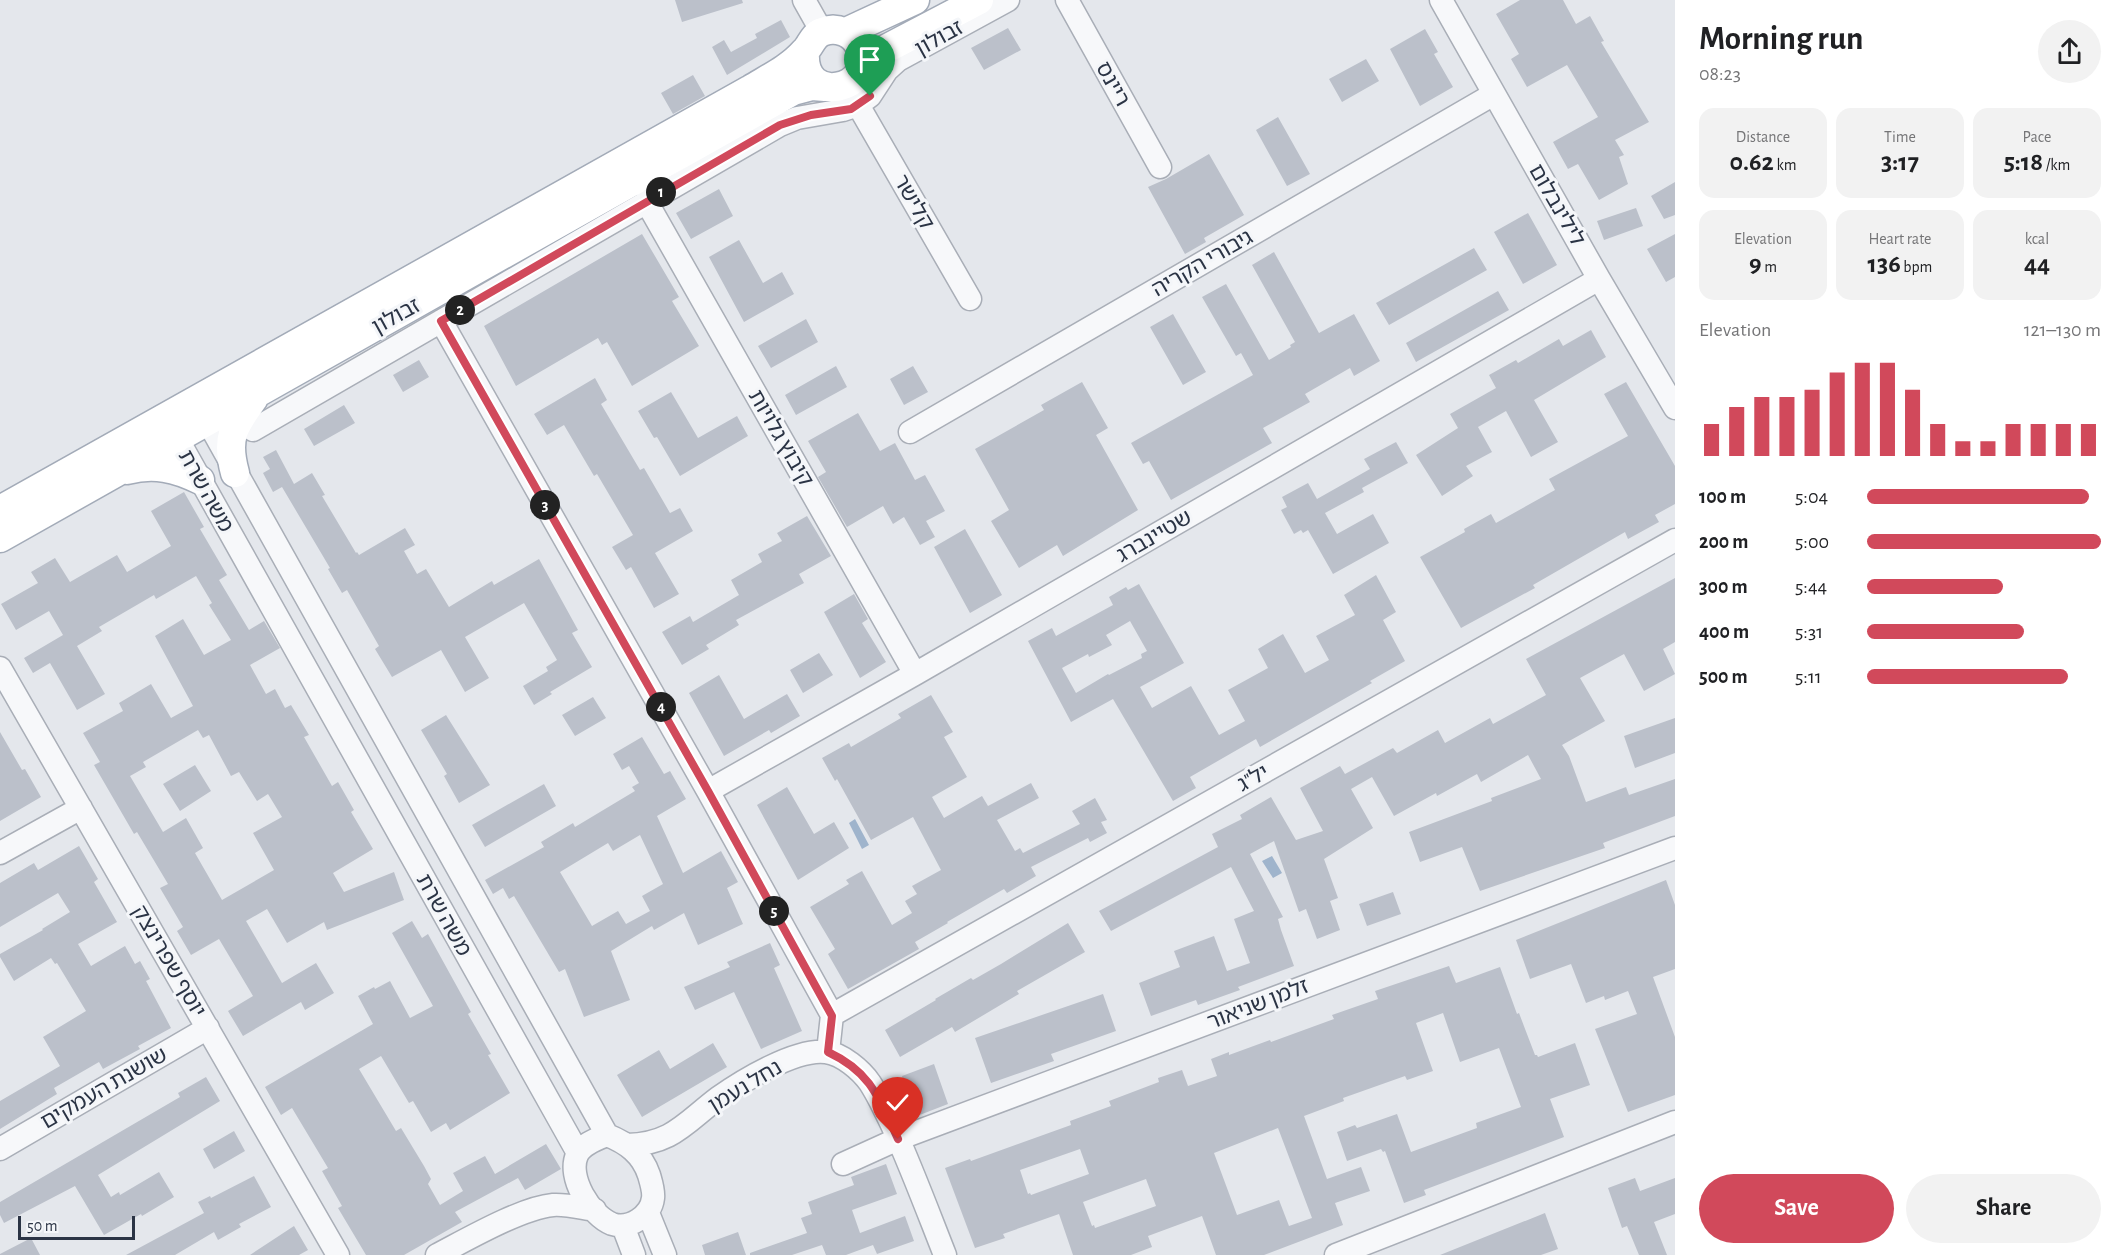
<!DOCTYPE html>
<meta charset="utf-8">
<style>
:root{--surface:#fff;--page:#f2f2f2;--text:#202124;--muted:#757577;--accent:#d1495b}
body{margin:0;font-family:"Alegreya Sans","Noto Sans Hebrew",sans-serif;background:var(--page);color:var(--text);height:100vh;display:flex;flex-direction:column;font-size:22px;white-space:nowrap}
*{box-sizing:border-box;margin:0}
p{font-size:20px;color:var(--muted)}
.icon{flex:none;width:33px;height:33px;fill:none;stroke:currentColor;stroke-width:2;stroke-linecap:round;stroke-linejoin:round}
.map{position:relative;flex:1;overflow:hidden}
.details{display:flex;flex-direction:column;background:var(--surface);width:450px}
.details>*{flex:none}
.scale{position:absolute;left:18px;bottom:15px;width:117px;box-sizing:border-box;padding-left:6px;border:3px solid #2b3445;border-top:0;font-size:16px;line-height:21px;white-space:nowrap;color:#2b3445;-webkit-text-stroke:4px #f4f6f9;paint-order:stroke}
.pin{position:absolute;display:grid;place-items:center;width:51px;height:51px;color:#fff;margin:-62px -26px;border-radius:50% 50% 50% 0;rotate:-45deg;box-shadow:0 0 6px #0007}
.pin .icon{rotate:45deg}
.km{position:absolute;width:30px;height:30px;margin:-15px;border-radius:50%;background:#222;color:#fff;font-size:16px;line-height:30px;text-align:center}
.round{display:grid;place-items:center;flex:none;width:63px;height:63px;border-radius:32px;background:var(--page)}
.summary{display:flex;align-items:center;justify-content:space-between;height:102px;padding:0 24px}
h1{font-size:33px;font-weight:600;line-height:45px}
.stats{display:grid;grid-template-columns:repeat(3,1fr);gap:9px;height:102px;padding:6px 24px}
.stats div{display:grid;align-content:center;border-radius:15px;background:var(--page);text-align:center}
.stats b{font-size:26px;font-weight:600}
.stats small{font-size:16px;font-weight:400}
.stats p{font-size:16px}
.chart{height:168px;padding:12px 24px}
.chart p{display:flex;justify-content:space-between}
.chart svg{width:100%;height:108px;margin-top:6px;stroke:var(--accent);stroke-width:6}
.button{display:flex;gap:12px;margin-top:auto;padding:12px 24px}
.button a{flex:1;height:69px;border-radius:36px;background:var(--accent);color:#fff;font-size:24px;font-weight:600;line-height:69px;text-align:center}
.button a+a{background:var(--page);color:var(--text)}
ul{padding:0 24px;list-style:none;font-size:20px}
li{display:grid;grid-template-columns:96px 72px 1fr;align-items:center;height:45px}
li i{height:15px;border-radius:8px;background:var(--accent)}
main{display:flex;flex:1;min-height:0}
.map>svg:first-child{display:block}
.water{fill:#9fb4cc}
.building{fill:#bbc0ca;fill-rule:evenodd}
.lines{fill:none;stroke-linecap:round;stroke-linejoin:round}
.minor-casing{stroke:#a9aeb7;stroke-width:25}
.major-casing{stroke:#a3abb8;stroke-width:31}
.minor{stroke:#f7f8fa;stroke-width:22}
.major{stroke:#fff;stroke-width:28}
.route-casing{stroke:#fff;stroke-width:12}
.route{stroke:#d1495b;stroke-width:8}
.labels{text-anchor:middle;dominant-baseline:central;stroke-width:6;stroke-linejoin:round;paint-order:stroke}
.street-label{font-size:22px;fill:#2b3445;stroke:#f4f6f9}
</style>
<main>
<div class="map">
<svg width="1675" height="1255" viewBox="0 0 1675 1255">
<rect width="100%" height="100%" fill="#e4e7ec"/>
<!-- water -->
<path class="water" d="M855,819L869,845L862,849L849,823Z
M1272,856L1282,873L1273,878L1262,861Z"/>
<!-- building -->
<path class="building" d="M675,0H742L743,3L682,22Z
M1520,0H1563L1576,24L1590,16L1604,41L1601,42L1649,122L1615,140L1624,155L1619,157L1628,184L1599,200L1578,164L1568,169L1553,142L1598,117L1567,65L1527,87L1511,59L1519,54L1496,14Z
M781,20L790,37L727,75L712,47L724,40L731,52L757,38L755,34Z
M1008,28L1021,50L984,70L971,48Z
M1425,29L1438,52L1434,54L1453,87L1420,106L1390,49Z
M1366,59L1379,81L1342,102L1329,79Z
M693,75L705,96L673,114L661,93Z
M1278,117L1310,174L1287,186L1256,130Z
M1209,154L1244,215L1204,238L1206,242L1185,254L1148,187L1166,179Z
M1675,182V215L1664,219L1651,196Z
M719,189L733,216L691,239L676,213Z
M1636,208L1643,226L1604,240L1597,221Z
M1528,213L1557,265L1523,284L1494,232Z
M642,234L679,297L672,301L699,346L632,386L607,342L602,345L598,338L516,386L484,326Z
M1675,234V277L1666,282L1647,249Z
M739,240L763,283L782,272L794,294L744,322L709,257Z
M1474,248L1487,270L1389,325L1376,303Z
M1274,252L1319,333L1354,314L1380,361L1354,376L1350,368L1305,394L1310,402L1263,428L1272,443L1171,500L1149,461L1143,464L1131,443L1253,375L1241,353L1236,356L1202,297L1226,284L1269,360L1291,347L1290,345L1295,342L1252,265Z
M1498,291L1509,310L1416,362L1406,343Z
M1173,314L1206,372L1183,385L1150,327Z
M806,319L818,342L771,368L758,346Z
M1591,330L1606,357L1534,400L1558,442L1531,457L1506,411L1478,427L1492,452L1466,466L1473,476L1442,496L1416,455L1458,428L1450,414L1496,388L1489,375L1516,360L1518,363L1559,339L1563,346Z
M419,360L429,377L403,392L393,375Z
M836,366L847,387L796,415L785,395Z
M913,366L928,392L904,405L890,379Z
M595,378L607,400L601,404L640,470L644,468L670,513L680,508L693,531L655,553L679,594L654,608L631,567L626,570L612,547L633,535L597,474L594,476L564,425L547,435L534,414Z
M1082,382L1108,428L1096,435L1138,510L1063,556L1057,545L1019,568L991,521L1009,510L975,449L1044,410L1041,405Z
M1626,382L1675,466V504L1655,515L1659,522L1628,539L1625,532L1533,585L1535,588L1461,628L1420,557L1465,532L1464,529L1491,514L1496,523L1555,490L1549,479L1628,436L1604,394Z
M671,392L698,438L737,416L748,436L680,476L657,437L654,438L638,411Z
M344,405L355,423L314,446L304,429Z
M858,413L880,451L895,443L915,480L925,475L945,511L926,521L935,537L920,545L904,517L893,524L883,506L847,527L818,477L826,472L808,441Z
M1396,442L1408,463L1362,488L1364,492L1325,513L1337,534L1373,514L1389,543L1333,574L1308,530L1303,533L1301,530L1294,534L1281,510L1287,507L1282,497L1308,483L1317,499L1370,469L1364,459Z
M276,450L294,484L312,473L325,495L322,496L356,553L357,552L359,555L405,528L415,545L404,551L417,574L426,569L449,607L492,581L494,585L539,559L578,630L572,633L592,667L550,692L552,694L534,705L523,686L548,671L546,667L557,660L524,603L465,637L489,678L465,692L441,650L392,677L375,649L379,646L347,590L342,593L328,569L330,568L282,487L273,492L263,473L270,469L263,457Z
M184,492L204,527L200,529L227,575L219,580L249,630L264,621L280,648L250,665L266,694L275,689L285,708L291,705L309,735L304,737L332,786L338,782L354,810L351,812L373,849L333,873L344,892L394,872L404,900L327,930L324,922L287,943L267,909L246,921L282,983L316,963L334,993L305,1010L301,1002L243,1036L228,1011L253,996L219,939L191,955L177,931L183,927L160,888L168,884L137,832L134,834L94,765L100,762L83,733L123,711L119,703L151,684L171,718L193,706L155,636L183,619L204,655L231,640L209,605L212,603L196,576L156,599L154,595L99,627L102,631L77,646L105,694L77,710L50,663L33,673L24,658L63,635L49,611L16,630L1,604L38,583L31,572L55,558L70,582L117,555L127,572L171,546L151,511ZM198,730L203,738L209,735L231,776L239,772L257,801L268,794L282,817L253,833L274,870L222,900L195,853L203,848L186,818L163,832L130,776L146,767L143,762Z
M807,516L831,556L799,574L804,583L736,620L739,625L706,645L709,649L682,665L662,632L690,616L693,622L739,595L731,580L762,562L758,554L782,541L777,533Z
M965,529L1002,595L970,613L934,547Z
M1376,575L1396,612L1383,620L1405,661L1370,681L1372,683L1260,747L1256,739L1190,777L1196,788L1173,801L1113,699L1071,722L1028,641L1052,628L1056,636L1113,605L1109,597L1126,587L1128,590L1139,584L1184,663L1140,687L1152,708L1191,686L1219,735L1245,721L1228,690L1268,668L1258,649L1283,634L1305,673L1329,660L1316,636L1355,615L1344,595ZM1130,621L1147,651L1141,654L1142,658L1109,675L1108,674L1076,693L1062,668L1088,654L1089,657L1112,645L1106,635Z
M1675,578V642L1663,649L1675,674L1644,691L1624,654L1580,678L1605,721L1562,745L1569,756L1586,802L1626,787L1629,795L1675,779V816L1603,843L1605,848L1480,891L1462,847L1420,862L1409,832L1492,801L1491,798L1541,779L1528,755L1481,782L1477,774L1437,796L1436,793L1394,816L1372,777L1351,789L1373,828L1324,859L1338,898L1330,901L1340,930L1317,939L1306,909L1299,912L1274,841L1250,854L1283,917L1278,919L1281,930L1294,966L1238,987L1240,990L1198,1005L1196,1000L1151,1016L1139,983L1180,967L1174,951L1214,936L1227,971L1250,963L1234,919L1254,911L1231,867L1111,931L1099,911L1218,847L1212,834L1242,819L1240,815L1271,797L1296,840L1323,831L1300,788L1340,766L1345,774L1393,748L1397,753L1438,730L1445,743L1490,718L1493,724L1546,695L1526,659Z
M854,594L868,619L862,623L886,662L860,678L824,612Z
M819,653L833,675L803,693L790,670Z
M719,675L744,719L787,694L800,716L771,733L769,730L724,756L689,693Z
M931,695L953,732L944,737L967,777L932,797L944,818L982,796L988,806L1031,783L1039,798L997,820L1015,851L1020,848L1023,853L1080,824L1072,811L1095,798L1107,820L1101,822L1107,833L1090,842L1088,838L1031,867L1036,876L1007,893L1004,889L947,922L948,923L915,942L919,949L848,989L828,954L835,949L810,907L849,884L846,880L862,871L892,925L912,913L905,901L917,894L912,886L941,870L913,817L871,840L837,779L835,781L822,758L849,743L851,747L901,718L898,714Z
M593,697L606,718L575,736L562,715Z
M446,715L490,785L459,803L444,776L447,774L421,730Z
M1675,718V753L1635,768L1624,736Z
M0,732L22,770L25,769L41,797L0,821Z
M642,737L664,774L670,771L686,799L657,816L683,873L721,851L738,882L727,888L743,924L698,945L684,913L654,930L652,926L611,951L630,1000L584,1017L565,969L559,972L514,896L509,899L503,888L493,894L485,880L544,847L541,842L573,823L575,827L635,791L632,787L639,783L629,766L622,770L613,754ZM640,835L663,884L642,896L650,911L626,924L618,911L592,926L560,872L608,843L613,851Z
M195,765L211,791L180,811L163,784Z
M544,784L556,806L485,847L472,825Z
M787,787L814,834L834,822L849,848L798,880L757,805Z
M79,846L98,879L94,882L117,922L78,944L91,966L125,946L135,964L140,961L150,979L146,981L171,1028L138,1046L140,1049L103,1069L99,1062L54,1088L57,1094L0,1129V1101L60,1066L43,1037L86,1011L57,963L55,964L51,958L14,981L0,957V954L43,930L42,929L70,912L58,893L0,927V883L34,863L38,870Z
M1666,880L1675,905V969L1653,977L1675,1037V1095L1628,1112L1595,1029L1637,1014L1628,991L1605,1000L1604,996L1586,1003L1571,964L1530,979L1516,940Z
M1393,892L1401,914L1367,926L1359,904Z
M412,921L422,938L428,934L471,1012L468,1014L491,1054L488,1055L510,1093L450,1130L446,1123L431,1132L413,1101L409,1103L381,1056L359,1069L396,1131L401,1128L424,1166L431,1179L428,1184L440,1205L463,1191L453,1173L485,1156L495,1174L546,1144L561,1169L525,1190L518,1178L455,1212L462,1222L404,1255H366L338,1208L342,1206L322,1171L328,1168L292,1108L281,1115L265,1087L373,1024L358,996L374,987L375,989L390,981L410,1018L433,1006L392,933Z
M1068,923L1085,952L1017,991L1019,994L955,1032L952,1027L900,1057L885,1030L936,1000L935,999L971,978L973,980L1001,964Z
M770,943L780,965L774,968L802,1031L761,1049L734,992L695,1010L684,987L730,967L727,962Z
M1449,966L1456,983L1500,967L1517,1014L1519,1013L1535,1055H1537L1538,1057L1575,1043L1590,1085L1550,1099L1564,1137L1424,1190L1426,1195L1404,1203L1385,1151L1383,1152L1381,1149L1347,1161L1337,1132L1355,1125L1357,1128L1397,1114L1411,1152L1477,1128L1476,1123L1521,1107L1499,1048L1460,1062L1443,1013L1416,1023L1433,1071L1407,1080L1405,1076L1343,1098L1344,1101L1304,1116L1327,1179L1361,1167L1370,1191L1335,1203L1343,1225L1264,1255H1216L1202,1216L1148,1236L1152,1247L1131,1255H1073L1059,1214L1003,1234L1005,1238L975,1248L945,1168L970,1159L971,1161L1071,1125L1070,1121L1111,1106L1109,1101L1159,1082L1158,1078L1182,1070L1188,1086L1217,1076L1211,1059L1229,1052V1055L1270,1040L1271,1042L1334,1019L1332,1015L1378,999L1375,991ZM1278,1128L1312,1218L1289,1226L1279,1200L1237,1215L1214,1153ZM1080,1149L1089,1174L1031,1195L1030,1193L1028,1194L1020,1170ZM1146,1179L1156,1206L1095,1228L1094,1225L1092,1226L1083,1202Z
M1103,994L1116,1031L1051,1054L1054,1061L991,1083L975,1038Z
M713,1043L727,1067L642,1117L617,1075L659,1050L670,1069Z
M934,1064L948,1104L917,1116L902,1076Z
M206,1077L220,1101L98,1175L111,1197L119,1192L120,1195L159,1172L174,1197L142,1216L141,1214L104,1235L75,1186L4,1223L0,1215V1202L180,1097L178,1093Z
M234,1131L245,1151L214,1169L203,1149Z
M886,1164L897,1194L852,1210L860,1233L905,1216L914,1241L877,1254L873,1245L846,1255H826L822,1245L792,1255H750V1253L807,1233L801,1218L812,1214L808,1202L854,1185L851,1177Z
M254,1176L271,1207L239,1224L241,1227L218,1240L214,1232L175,1255H126L204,1213L198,1202L210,1196L211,1198Z
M1635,1178L1640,1191L1675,1178V1214L1654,1222L1667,1255H1639L1627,1226L1622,1228L1608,1188Z
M1545,1213L1558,1249L1541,1255H1440Z
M294,1226L308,1250L299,1255H250Z
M738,1232L746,1255H705L702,1245Z
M31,1238L40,1255H0V1254Z"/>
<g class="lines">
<!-- minor casing -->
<g class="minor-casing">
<path id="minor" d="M804,0L822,32
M1067,0L1160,167
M1441,0L1599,279L1675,408
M858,105L970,299
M646,201L915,674
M441,321L708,791L832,1015L828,1052
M253,430L780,125L797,118L843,110L858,105L870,96L887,70L898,60L1008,0
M910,432L1494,94
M0,668L338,1255
M708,791L915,674L1599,279
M0,853L81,808
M832,1015L1675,540
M607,1135C627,1143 642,1154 649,1175C651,1182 654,1191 653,1198C651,1216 629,1230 612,1224C590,1215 567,1177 577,1155C582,1144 597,1139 607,1135Z
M627,1145C672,1144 685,1123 718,1098C742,1081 796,1048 826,1052C842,1054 861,1070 870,1083C879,1097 886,1112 893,1127C912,1169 928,1212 945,1255
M0,1149L208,1028
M578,1153L177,438L176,410L208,422L607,1135
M843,1164L898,1139L1675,848
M648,1213L665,1255
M623,1226L634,1255
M437,1255C466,1240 521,1208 553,1205C566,1204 581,1208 595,1210
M1336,1255L1675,1122"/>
</g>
<!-- major casing -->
<g class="major-casing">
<path id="major" d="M846,32L915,0
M860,70L882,51L979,0
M127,470C154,463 176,468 200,480
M235,473C225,437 234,426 254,398
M0,510L751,89C769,78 790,68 804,52C811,46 812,36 822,32C829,29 837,29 844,32C851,34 857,41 860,47C878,90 801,108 805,52
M0,538L793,91L812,86L825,87"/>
</g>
<!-- minor -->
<use href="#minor" class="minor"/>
<!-- major -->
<use href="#major" class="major"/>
</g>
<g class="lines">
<!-- route casing -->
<g class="route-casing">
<path id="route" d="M870,96L851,109L811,115L780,125L441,321L708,791L832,1016L828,1052C871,1072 879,1098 898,1139"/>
</g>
<!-- route -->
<use href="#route" class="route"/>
</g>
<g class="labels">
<!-- street labels -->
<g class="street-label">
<text transform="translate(939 38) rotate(-29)">זבולון</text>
<text transform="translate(1113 84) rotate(61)">ריינס</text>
<text transform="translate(914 202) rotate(60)">קלישר</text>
<text transform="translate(1557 205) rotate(60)">לילינבלום</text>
<text transform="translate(1202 263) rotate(-30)">גיבורי הקריה</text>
<text transform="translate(396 316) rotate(-29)">זבולון</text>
<text transform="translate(781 438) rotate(60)">קיבוץ גלויות</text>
<text transform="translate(206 491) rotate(61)">משה שרת</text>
<text transform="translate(1154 536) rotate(-30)">שטיינברג</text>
<text transform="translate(1253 778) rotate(-29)">יל"ג</text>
<text transform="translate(444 915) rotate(61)">משה שרת</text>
<text transform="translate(169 961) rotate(60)">יוסף שפרינצק</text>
<text transform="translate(1258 1004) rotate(-21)">זלמן שניאור</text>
<text transform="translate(745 1086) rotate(-31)">נחל נעמן</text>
<text transform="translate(104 1088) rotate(-30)">שושנת העמקים</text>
</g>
</g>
</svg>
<div class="scale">50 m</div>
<div class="pin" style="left:870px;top:96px;background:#1e9e55"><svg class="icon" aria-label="arrive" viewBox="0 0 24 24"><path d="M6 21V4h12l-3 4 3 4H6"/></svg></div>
<div class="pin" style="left:898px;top:1139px;background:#d93025"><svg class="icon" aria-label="check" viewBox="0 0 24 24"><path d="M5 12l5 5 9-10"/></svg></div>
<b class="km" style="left:661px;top:192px">1</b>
<b class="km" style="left:460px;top:310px">2</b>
<b class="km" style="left:545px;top:505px">3</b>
<b class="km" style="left:661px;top:707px">4</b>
<b class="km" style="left:774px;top:911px">5</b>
</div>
<section class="details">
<div class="summary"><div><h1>Morning run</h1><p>08:23</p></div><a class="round"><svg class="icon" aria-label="share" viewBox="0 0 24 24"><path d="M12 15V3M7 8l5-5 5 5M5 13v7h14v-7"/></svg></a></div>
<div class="stats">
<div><p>Distance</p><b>0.62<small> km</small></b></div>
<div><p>Time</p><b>3:17</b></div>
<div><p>Pace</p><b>5:18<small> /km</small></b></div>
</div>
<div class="stats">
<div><p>Elevation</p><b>9<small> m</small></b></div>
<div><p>Heart rate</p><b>136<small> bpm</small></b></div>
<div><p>kcal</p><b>44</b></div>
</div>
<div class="chart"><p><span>Elevation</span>121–130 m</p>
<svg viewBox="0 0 160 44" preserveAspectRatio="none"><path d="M5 44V31M15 44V24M25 44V20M35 44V20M45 44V17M55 44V10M65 44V6M75 44V6M85 44V17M95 44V31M105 44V38M115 44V38M125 44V31M135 44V31M145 44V31M155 44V31"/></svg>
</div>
<ul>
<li><b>100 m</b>5:04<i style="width:95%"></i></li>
<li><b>200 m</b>5:00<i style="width:100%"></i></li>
<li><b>300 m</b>5:44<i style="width:58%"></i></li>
<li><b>400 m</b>5:31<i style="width:67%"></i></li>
<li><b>500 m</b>5:11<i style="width:86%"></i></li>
</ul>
<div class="button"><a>Save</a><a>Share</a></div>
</section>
</main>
